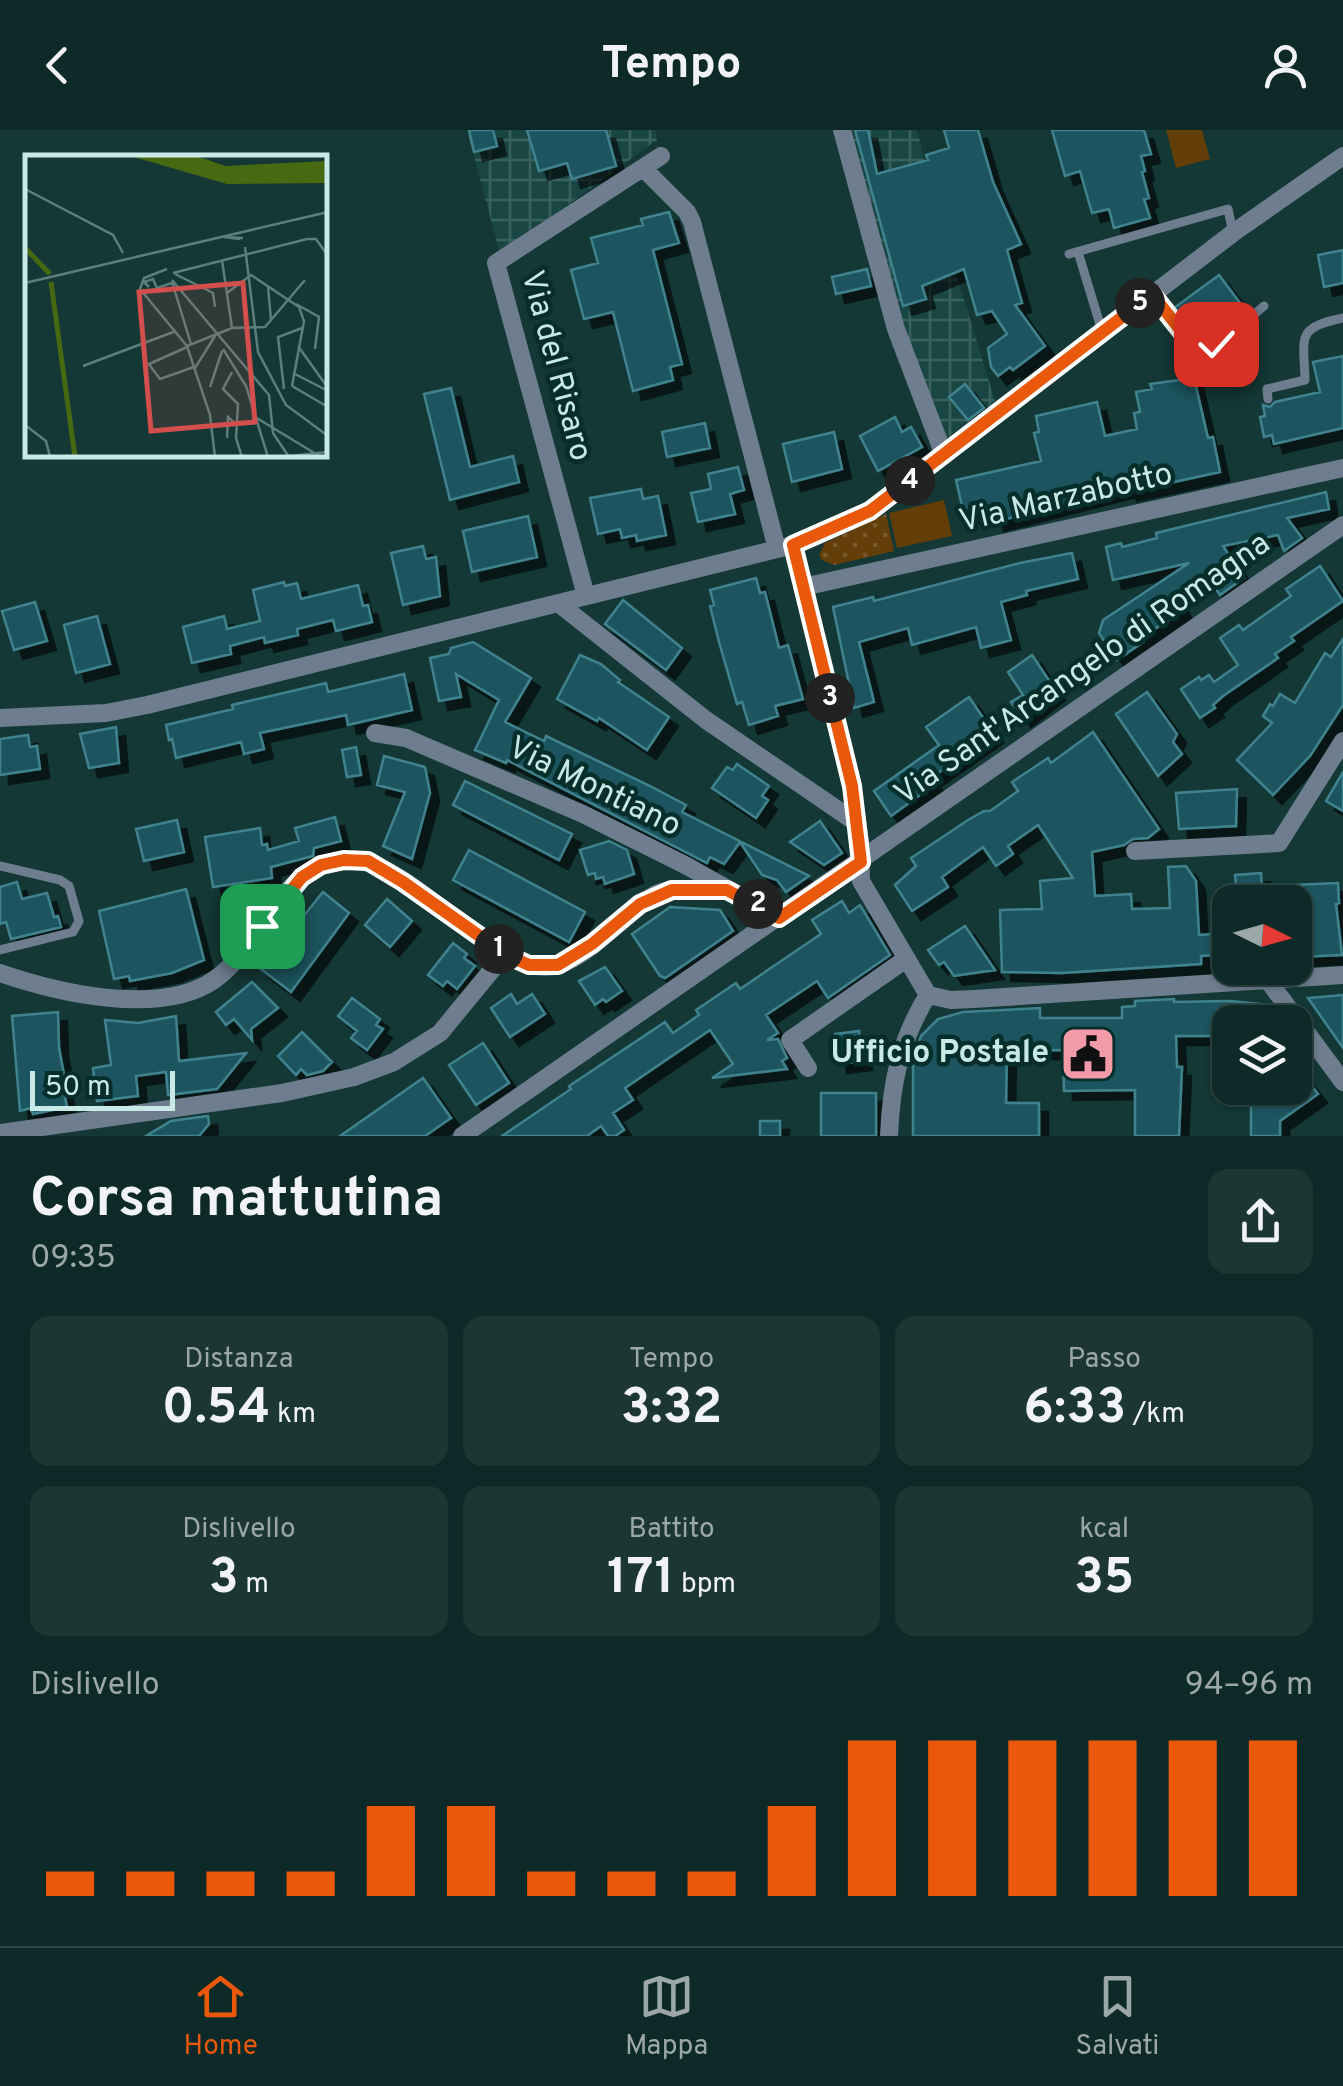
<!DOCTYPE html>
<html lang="it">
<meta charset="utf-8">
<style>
:root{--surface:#0e2a28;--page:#1c3634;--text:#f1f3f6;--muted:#9ba7a8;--line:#2e4645;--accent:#ea580c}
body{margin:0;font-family:Overpass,sans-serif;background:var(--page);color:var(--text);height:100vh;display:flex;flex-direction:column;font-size:38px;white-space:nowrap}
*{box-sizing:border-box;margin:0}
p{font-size:32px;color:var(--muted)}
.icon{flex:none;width:55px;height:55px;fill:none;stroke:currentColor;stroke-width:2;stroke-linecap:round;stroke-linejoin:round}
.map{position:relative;height:1006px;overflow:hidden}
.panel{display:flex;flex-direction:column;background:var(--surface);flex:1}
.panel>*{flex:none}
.needle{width:65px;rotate:95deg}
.tools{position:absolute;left:1212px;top:755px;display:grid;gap:20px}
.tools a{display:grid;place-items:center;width:100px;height:100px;border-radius:20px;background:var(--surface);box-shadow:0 2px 8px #0004,0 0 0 2px var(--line);font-size:50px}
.scale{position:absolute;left:30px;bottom:25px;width:145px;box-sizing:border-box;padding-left:10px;border:5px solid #c8e9e6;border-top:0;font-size:28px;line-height:35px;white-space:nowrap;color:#c8e9e6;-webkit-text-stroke:8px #062e2b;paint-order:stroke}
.pin{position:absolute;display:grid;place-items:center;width:85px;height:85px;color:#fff;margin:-42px;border-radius:20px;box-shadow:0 5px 15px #0006}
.km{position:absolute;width:50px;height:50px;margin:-25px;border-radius:50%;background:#222;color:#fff;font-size:28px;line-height:50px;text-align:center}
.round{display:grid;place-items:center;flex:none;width:105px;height:105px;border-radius:20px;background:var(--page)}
.summary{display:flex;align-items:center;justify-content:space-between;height:170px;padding:0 30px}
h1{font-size:55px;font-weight:700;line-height:75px}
.stats{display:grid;grid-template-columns:repeat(3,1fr);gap:15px;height:170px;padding:10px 30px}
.stats div{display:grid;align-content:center;border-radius:20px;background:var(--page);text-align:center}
.stats b{font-size:50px;font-weight:700}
.stats small{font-size:28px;font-weight:400}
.stats p{font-size:28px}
.chart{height:280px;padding:20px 30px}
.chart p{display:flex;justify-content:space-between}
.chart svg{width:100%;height:180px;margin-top:10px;stroke:var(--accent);stroke-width:6}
header{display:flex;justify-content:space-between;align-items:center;height:130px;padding:0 30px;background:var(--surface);font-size:45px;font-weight:700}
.menu{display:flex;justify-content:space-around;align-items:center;height:140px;border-top:2px solid var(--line);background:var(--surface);font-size:28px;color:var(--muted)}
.menu a{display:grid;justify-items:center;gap:5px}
.menu .selected{color:var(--accent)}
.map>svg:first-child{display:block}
.industrial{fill:url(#industrial-grid)}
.grass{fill:url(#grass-dots)}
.garden{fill:#633e09}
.building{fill:#1d555e;stroke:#3f838e;stroke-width:2.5;filter:url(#shadow)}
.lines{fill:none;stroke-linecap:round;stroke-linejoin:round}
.lane{stroke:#6e7e8e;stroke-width:9}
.street{stroke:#6e7e8e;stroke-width:18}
.route-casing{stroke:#fff;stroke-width:20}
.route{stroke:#ea580c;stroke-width:12}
.labels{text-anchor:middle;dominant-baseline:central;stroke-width:9;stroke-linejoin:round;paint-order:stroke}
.street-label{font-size:32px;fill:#c8e9e6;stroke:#062e2b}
.poi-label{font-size:32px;font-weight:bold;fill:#c8e9e6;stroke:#062e2b;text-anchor:end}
.inset-river{fill:none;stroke:#476912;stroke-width:5}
.inset-road{fill:none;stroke:#5b7f7c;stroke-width:2.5}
.view{fill:#d34f4e;fill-opacity:0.15;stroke:#d34f4e;stroke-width:5}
.inset-edge{fill:none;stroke:#c8e9e6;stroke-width:5}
</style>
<header><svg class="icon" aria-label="back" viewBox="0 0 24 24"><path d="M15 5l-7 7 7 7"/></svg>Tempo<svg class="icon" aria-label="person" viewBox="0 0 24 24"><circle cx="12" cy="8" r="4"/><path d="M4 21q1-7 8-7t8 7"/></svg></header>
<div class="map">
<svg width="1343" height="1006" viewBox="0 0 1343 1006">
<defs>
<pattern id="industrial-grid" width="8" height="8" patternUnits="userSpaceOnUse" patternTransform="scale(2.5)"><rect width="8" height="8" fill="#194643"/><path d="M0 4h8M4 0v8" fill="none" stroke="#39615e"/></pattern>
<pattern id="grass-dots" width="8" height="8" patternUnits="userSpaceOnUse" patternTransform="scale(2.5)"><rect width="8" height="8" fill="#633e09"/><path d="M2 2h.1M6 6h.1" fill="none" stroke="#785a2d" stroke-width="1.8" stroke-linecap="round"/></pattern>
<filter id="shadow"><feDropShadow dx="9" dy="9" stdDeviation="0" flood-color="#0009"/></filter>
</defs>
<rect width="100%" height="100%" fill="#133835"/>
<!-- industrial -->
<path class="industrial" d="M467,0H655L657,10L500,124Z
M847,0H917L941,94L996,274L951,309L944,308L922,257Z"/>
<!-- grass -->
<path class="grass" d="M886,384L894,421L834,435L822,430L819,425L825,413Z"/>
<!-- garden -->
<path class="garden" d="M1166,0H1202L1210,29L1176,38Z
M944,370L952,406L897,418L889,383Z"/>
<!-- building -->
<path class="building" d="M469,0H493L497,16L474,22Z
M527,0H606L616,36L572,49L567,33L539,41Z
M855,0H868L877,44L928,30L926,25L949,18L944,0H978L993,52L1021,114L1007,120L1022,173L1015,175L1045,216L1013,240L1010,237L998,246L991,237L988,218L1007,204L992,181L977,185L964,139L922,156L926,169L903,176Z
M1052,0H1144L1151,24L1141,26L1145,41L1142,42L1149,68L1144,69L1150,88L1114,98L1109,79L1092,83L1080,41L1065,46Z
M669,82L679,113L653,120L682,234L670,237L673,250L633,261L613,182L584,189L571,140L598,133L591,108L643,95L641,89Z
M1343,120V153L1324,157L1318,125Z
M867,139L871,156L836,164L832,147Z
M1219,145L1243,177L1197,207L1174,178Z
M1343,226V298L1274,314L1272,305L1264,307L1260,287L1265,286L1263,275L1270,277L1275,272L1320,262L1313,232Z
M1194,248L1208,308L1213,307L1220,342L1128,362L1127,358L995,392L992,379L964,385L956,350L1041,331L1034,303L1039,302L1036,286L1097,272L1105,306L1137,299L1134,283L1140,282L1136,262L1152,259L1150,254Z
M965,254L984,278L968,290L949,267Z
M451,258L470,337L513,326L519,352L450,370L424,264Z
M895,287L902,302L911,297L922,317L878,341L860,306Z
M705,293L710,318L667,327L662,302Z
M834,302L842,339L792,352L783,314Z
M738,337L744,360L730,364L735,384L698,392L691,363L711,359L708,344Z
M641,359L643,369L658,366L666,405L637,411L636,405L622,408L620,399L598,404L590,368Z
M1326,362L1329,379L1287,388L1302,408L1284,421L1278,405L1223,416L1244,448L1220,465L1208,448L1177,470L1183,480L1140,509L1143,512L1117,530L1099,503L1103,490L1189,433L1113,450L1106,417L1121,413L1122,417L1157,408L1156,403Z
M528,386L537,427L472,442L463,401Z
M423,416L426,429L436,427L440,466L403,475L391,423Z
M1072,423L1078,449L1026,461L1027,465L1001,472L1011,510L981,518L976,497L912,515L908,498L859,512L874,572L854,578L833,477L873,467L874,471L1020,433Z
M1320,436L1343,471L1291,507L1294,511L1275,524L1278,528L1223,566L1213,575L1215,578L1200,588L1181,559L1199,547L1201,550L1209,545L1214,552L1238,535L1220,508L1239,495L1243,500L1291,466L1286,459Z
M756,448L760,463L765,462L779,518L788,515L803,569L775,576L778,586L749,595L742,572L737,574L719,512L710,476L714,475L710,460Z
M284,452L285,456L297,453L301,469L358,455L363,476L368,475L372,492L336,501L333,490L297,499L298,505L265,513L264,507L230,516L231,524L192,533L183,497L224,486L227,499L260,491L253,460Z
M623,470L682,518L666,540L605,494Z
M35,472L47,511L14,520L2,481Z
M97,486L110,534L76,543L64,495Z
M1343,509V575L1310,626L1273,665L1237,630L1272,593L1263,586L1270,574L1273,576L1280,564L1295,573L1325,523L1331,527Z
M473,512L531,548L505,592L544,611L546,606L650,656L686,675L682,682L809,746L786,762L777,750L762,745L740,712L724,734L710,727L707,733L507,630L506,633L475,620L499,570L456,544L461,567L439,571L430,528L449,524L451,518Z
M580,525L601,534L620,550L618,552L669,587L647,620L599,588L597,591L557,569Z
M1032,525L1056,561L1022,588L1011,572L1023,565L1008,542Z
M404,544L412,580L348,595L346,585L260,603L264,619L244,624L241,612L176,628L172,609L169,610L166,595L233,579L232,575L326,553L328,562Z
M1147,562L1177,604L1173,612L1182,624L1158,646L1116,584Z
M969,567L994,604L931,648L935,654L891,686L874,661L939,615L926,597Z
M116,597L119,633L89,638L80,604Z
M1093,602L1159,699L1148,708L1133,709L1124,715L1092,722L1095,766L1131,764L1132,779L1170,778L1168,737L1186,736L1196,751L1199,805L1213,804L1214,825L1201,826V834L1062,843L1002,842L1000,780L1042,779L1040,751L1073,748L1038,695L1008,716L1013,724L996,736L983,717L942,747L948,757L912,781L895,755L916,736L911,728L968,690L984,681H990L1018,661L1012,652L1048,628L1051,633Z
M28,605L30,617L37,616L40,639L0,645V609Z
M356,617L361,645L347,647L342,620Z
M384,626L425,637L430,663L412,729L383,716L405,662L377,655Z
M737,634L769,656L762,666L768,670L756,688L712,658L727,637L733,640Z
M1343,642V681L1326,671Z
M465,651L572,704L559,730L453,675Z
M1237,659L1236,696L1179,699L1176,663Z
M335,687L341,711L314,718L313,726L271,737L272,748L213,757L205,707L260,698L262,715L267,714L268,720L299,711L295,698Z
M177,690L184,722L144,731L136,699Z
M820,691L842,723L824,735L790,712Z
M609,711L627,720L634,744L605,754L603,747L596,749L595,743L588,745L580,720Z
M469,720L585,782L569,812L453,750Z
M1261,743L1263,772H1237L1235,745Z
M17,752L22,769L47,763L54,787L58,786L61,797L11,809L6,792L0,794V757Z
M1338,753L1339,773L1336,774L1342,825L1297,827L1293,755Z
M186,759L204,830L172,843L130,851L129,846L114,849L99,781Z
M323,762L349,783L291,862L261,839Z
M387,769L412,791L390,817L365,795Z
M842,771L849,783L860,775L890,825L828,868L817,851L766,885L778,903L767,910L778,909L787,928L782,931L787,939L712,948L733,934L710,900L625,958L633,970L613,983L624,1000L615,1006H608L601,996L587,1006H502L571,959L569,956L665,892L673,903L699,885L696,880L736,853L740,859L821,804L812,790Z
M670,777L720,780L733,801L665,848L660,846L632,804Z
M965,796L995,840L954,846L944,832L939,835L928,820Z
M453,813L467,824L464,828L475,836L457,859L447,851L443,856L428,845Z
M605,837L622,861L606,872L603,869L595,875L579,851Z
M252,852L278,878L251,899L252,910L234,889L226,895L216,882Z
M511,864L517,874L532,864L545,884L510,907L491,878Z
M1343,865V918L1308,868Z
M352,868L380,889L376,895L383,899L367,920L351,908L357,901L338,886Z
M1174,869V872L1230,871L1270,875V892H1230V906H1176L1177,937H1182L1179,1006H1135V960L1064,961L1063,920L1007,921L1006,973H1039V1006H913V929L921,906L938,889L963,882L1040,878V888H1122V877L1135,876V871Z
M58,882L59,918L65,950L62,951L67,977L33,984L31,978L20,981L12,886Z
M176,886L179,931L246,923L217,959L168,965L166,942L136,946L138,966L97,971L93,938L111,935L105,890L138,893Z
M859,901L863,931L838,934L835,904Z
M302,902L332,932L323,941L307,945L301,939L296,945L278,926Z
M483,913L509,953L476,975L449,935Z
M1304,946L1318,964L1280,991V1006H1251V975L1276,958H1295V953Z
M423,948L451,988L425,1006H340Z
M821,963H876V1006H821Z
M208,986L209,994L199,1006H146L171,991Z
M760,991H780V1006H760Z"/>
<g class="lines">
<!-- lane -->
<path class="lane" d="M1078,122L1102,201
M1069,124L1228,79L1233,103
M1152,164L1193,215C1220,221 1244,192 1264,176
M1268,269L1267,259L1305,250C1304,207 1295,198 1343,188
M0,736L60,750L69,756L79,791L73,802L0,820"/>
<!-- street -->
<path class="street" d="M842,0L896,199L944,325
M644,39L687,82L692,92L777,419
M793,415L852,656L860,712L861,751L928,865C900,910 891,954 889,1006
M803,457L1343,338
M586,466L496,133L661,26
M558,473L706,590L857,693
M0,588L106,583L147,575L793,415L870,381L1233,103L1343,26
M375,603L406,608L583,684L687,736L779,788
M1135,721L1279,713L1343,611
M0,843C58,863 160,887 214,850C262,817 280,734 345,730C412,725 497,854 558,835C591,825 625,783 656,764L671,759L727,760
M1267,849L1343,952
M928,865L951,870L974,869L1343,845
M808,938L790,910L906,829
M0,1003L282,963L354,947L394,932L440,903L505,824
M462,1006L1343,395"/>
</g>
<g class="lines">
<!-- route casing -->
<g class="route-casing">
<path id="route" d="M262,796L302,747L321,735L344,730L368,731L403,752L505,824L529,835H558L592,814L640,774L672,760H727L779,788L861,732L852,656L793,415L870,381L1152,164L1193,216L1204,218L1216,214"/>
</g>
<!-- route -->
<use href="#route" class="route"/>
</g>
<!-- icons -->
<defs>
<g id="civic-square" transform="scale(2.875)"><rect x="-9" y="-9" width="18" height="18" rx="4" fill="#f39aa8" stroke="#062e2b"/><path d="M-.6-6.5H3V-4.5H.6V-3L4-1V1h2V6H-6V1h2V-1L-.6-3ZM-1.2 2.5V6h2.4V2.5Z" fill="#111"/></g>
</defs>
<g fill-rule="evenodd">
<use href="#civic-square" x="1088" y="924"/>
</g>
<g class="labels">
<!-- street labels -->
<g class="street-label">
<text transform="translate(555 236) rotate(75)">Via del Risaro</text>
<text transform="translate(1066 369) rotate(-13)">Via Marzabotto</text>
<text transform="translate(1083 540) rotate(-35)">Via Sant'Arcangelo di Romagna</text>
<text transform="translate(594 658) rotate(26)">Via Montiano</text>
</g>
<!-- poi labels -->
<g class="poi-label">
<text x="1049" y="924">Ufficio Postale</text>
</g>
</g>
<!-- overview -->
<g transform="translate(25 25)">
<rect width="302" height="302" fill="#133835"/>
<path d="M102,0H169L200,11L302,6V28L202,29Z" fill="#476912"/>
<path class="inset-river" d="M0,93L25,119M26,127L50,302"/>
<path class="inset-road" d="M0,34L88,80L98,98M215,84L199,82L218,83M220,92L233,197L261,250L303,281M197,105L207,173M142,114L119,123L115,134L162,191L185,260L190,302M148,118L282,84H291L303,101M150,119L188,138L190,152M147,125L244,240L248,278L264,302M147,127L166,189M0,128L303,57M124,132L119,127L128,124L132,133L147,128M243,132L246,165M202,138L226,120L274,152L279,166L267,231M271,149L294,162L290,194M162,191L207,173L240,172L280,125M273,191L303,233M198,194L221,231L243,302M123,208L135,224L169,212M124,209L162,192M58,211L151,176M170,213L190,181M207,217L198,234L213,249L211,283L217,302M268,218L303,236M267,231L303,252M185,232L197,196M259,234L253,182L277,173M230,262L296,302M0,270L21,286L25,302M202,283L203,262L212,270M264,301L303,297"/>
<path class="view" d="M218,128L230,267L126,276L114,137Z"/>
<rect width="302" height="302" class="inset-edge"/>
</g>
</svg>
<div class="tools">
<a><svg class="needle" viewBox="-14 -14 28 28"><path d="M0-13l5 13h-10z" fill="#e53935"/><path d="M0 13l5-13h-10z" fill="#9ba7a8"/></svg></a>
<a><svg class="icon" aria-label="layers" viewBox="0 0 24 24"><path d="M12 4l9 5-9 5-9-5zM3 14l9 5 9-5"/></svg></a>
</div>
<div class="scale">50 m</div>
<div class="pin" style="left:262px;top:796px;background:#1e9e55"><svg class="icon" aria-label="arrive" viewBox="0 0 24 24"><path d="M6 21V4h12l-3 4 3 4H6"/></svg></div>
<div class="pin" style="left:1216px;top:214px;background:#d93025"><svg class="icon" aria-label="check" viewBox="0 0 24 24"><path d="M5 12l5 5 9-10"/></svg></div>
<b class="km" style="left:499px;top:819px">1</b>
<b class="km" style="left:758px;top:774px">2</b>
<b class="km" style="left:830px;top:568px">3</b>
<b class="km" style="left:910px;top:351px">4</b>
<b class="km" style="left:1140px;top:173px">5</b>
</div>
<section class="panel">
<div class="summary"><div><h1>Corsa mattutina</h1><p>09:35</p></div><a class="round"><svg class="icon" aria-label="share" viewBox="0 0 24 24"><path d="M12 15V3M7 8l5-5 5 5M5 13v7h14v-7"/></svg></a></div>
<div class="stats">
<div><p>Distanza</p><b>0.54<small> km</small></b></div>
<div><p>Tempo</p><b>3:32</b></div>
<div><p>Passo</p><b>6:33<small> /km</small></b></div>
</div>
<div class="stats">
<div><p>Dislivello</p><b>3<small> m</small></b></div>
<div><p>Battito</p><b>171<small> bpm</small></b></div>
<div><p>kcal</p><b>35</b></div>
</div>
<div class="chart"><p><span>Dislivello</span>94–96 m</p>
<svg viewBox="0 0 160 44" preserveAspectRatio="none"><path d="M5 44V38M15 44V38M25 44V38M35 44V38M45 44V22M55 44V22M65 44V38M75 44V38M85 44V38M95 44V22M105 44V6M115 44V6M125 44V6M135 44V6M145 44V6M155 44V6"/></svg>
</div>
</section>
<nav class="menu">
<a class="selected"><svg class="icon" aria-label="home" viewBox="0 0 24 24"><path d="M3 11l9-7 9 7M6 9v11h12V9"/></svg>Home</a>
<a><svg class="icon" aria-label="map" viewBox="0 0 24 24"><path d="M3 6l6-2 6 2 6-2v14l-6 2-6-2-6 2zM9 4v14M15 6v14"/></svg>Mappa</a>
<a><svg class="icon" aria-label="saved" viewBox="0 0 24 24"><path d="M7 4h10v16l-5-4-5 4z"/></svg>Salvati</a>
</nav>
